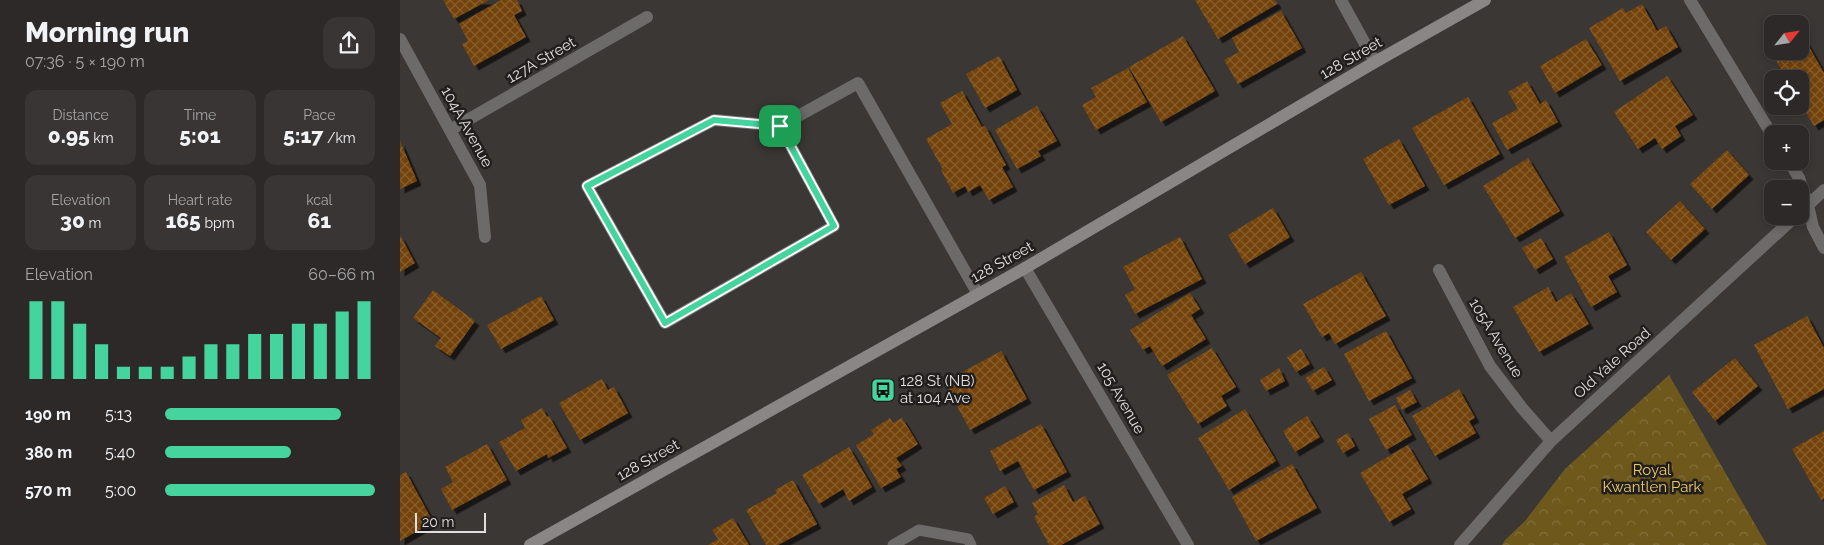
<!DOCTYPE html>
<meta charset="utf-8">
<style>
:root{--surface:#2c2928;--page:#383534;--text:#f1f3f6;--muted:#a6a6a8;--line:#484545;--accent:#46d49e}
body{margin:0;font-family:Raleway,sans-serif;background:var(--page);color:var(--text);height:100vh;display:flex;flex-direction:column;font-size:19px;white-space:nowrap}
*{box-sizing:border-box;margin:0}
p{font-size:16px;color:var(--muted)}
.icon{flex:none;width:28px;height:28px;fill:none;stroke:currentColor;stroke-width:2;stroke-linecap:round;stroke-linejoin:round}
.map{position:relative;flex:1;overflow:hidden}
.drawer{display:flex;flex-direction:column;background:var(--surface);width:400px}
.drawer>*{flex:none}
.needle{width:32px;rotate:60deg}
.tools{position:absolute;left:1364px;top:15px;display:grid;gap:10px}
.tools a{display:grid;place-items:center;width:45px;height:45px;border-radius:10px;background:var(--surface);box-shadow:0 2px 8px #0003,0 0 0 1px var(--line);font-size:25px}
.scale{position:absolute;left:15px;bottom:12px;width:71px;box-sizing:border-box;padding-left:5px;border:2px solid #e1dedd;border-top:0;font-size:14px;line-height:18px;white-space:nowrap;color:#e1dedd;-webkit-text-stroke:4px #211f1e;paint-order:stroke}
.pin{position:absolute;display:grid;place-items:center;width:42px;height:42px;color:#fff;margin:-21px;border-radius:10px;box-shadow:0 2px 8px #0006}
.round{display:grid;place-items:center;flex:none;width:52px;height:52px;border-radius:15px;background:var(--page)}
.headline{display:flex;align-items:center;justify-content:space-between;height:85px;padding:0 25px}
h1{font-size:28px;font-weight:800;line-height:38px}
.metrics{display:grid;grid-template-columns:repeat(3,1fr);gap:8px;height:85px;padding:5px 25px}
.metrics div{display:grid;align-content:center;border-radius:12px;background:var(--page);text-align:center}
.metrics b{font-size:21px;font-weight:800}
.metrics small{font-size:14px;font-weight:400}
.metrics p{font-size:14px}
.chart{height:140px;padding:10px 25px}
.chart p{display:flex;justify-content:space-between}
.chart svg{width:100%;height:90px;margin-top:5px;stroke:var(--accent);stroke-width:6}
ul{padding:0 25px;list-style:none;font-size:16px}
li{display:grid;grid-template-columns:80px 60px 1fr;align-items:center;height:38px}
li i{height:12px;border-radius:6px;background:var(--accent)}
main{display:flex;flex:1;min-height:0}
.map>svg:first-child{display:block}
.forest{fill:url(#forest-crowns)}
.building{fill:url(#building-cross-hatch);filter:url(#shadow)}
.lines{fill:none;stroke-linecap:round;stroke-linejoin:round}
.service{stroke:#6d6a6a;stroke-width:11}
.minor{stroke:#6d6a6a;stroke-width:12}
.secondary{stroke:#8a8686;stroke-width:12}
.route-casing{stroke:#fff;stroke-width:10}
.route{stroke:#46d49e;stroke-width:6}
.labels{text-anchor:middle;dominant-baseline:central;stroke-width:5;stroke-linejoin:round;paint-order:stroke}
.street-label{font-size:15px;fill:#e1dedd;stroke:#211f1e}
.poi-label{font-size:15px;fill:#e1dedd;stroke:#211f1e;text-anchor:start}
.park-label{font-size:15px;fill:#eec968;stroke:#211f1e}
</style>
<main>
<section class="drawer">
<div class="headline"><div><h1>Morning run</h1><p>07:36 · 5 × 190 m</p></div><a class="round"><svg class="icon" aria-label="share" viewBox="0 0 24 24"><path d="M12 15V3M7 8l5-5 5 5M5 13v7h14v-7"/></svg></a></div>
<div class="metrics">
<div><p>Distance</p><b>0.95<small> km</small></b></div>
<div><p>Time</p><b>5:01</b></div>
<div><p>Pace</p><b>5:17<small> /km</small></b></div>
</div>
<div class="metrics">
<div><p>Elevation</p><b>30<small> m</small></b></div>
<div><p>Heart rate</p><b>165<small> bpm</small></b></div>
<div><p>kcal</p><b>61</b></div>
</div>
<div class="chart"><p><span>Elevation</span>60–66 m</p>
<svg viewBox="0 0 160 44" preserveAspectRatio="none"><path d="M5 44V6M15 44V6M25 44V17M35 44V27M45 44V38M55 44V38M65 44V38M75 44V33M85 44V27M95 44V27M105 44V22M115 44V22M125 44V17M135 44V17M145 44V11M155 44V6"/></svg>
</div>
<ul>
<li><b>190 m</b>5:13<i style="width:84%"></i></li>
<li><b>380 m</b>5:40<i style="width:60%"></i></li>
<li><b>570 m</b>5:00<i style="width:100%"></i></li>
</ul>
</section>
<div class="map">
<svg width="1424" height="545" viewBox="0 0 1424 545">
<defs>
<pattern id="forest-crowns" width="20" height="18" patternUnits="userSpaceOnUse" patternTransform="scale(1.25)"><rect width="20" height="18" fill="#6e581b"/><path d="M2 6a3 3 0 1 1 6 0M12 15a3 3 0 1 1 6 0" fill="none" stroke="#82703c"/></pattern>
<pattern id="building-cross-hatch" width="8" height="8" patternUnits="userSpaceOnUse" patternTransform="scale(1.25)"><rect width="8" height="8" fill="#734309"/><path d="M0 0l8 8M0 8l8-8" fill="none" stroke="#875e2c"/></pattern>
<filter id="shadow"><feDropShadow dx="4.5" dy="4.5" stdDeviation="0" flood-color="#0009"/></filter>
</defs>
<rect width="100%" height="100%" fill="#3b3735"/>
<!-- forest -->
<path class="forest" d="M1269,375L1367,545H1102L1105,540L1125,521L1165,469Z"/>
<!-- building -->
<path class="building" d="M43,0H89L54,19Z
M101,0H117L122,11L114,15L126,37L74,66L62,44L68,41L59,24Z
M795,0H875L877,4L818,39Z
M1242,4L1257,31L1266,26L1278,47L1220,81L1189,28L1223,8L1226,13Z
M881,11L902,48L838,84L824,60L839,52L832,38Z
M1400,31L1424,73V120L1414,126L1400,102V79H1387L1370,51L1372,49V51H1400Z
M783,36L815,91L761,122L729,67Z
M1186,39L1202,65L1155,93L1140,66Z
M599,56L617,90L585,108L566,74Z
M728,68L747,102L696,130L682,105L696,97L691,88Z
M1267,76L1293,115L1275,126L1281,136L1262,149L1255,138L1238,149L1214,112Z
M1127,81L1140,104L1146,100L1158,122L1107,150L1092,123L1118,109L1108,92Z
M562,91L582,127L585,126L606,165L602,167L613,187L589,200L580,185L568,192L565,186L553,193L541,170H543L526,139L552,124L540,103Z
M1068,97L1100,154L1044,185L1012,128Z
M637,106L657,141L638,151L641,156L617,169L595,130Z
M999,139L1025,186L989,205L963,159Z
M0,141L17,181L0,189Z
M1327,150L1349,175L1312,209L1290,184Z
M1128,158L1160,211L1115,238L1083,186Z
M1280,201L1305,229L1271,260L1246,232Z
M873,208L890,237L845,264L828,235Z
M1209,232L1227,265L1208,276L1217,292L1191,307L1164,257Z
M0,235L15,263L0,272Z
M780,237L802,279L735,314L725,295L735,289L723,267Z
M1141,238L1153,259L1135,270L1122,248Z
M961,272L986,316L935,344L929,333L922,337L903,304Z
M1148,287L1156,302L1171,293L1189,324L1139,352L1113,307Z
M33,290L75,321L50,356L35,346L41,338L13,318Z
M790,293L800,309L791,315L806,339L762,366L750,346L743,350L730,330Z
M141,296L154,320L101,349L87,325Z
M1407,316L1424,348V389L1388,409L1354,345Z
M986,331L1012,378L969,401L944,354Z
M812,348L836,387L821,396L827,406L798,424L767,375Z
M901,349L910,364L896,372L887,357Z
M601,351L627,399L570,430L544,382Z
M1335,358L1358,386L1315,421L1292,392Z
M924,367L932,380L913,391L905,378Z
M879,368L885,381L866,391L860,380Z
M202,379L208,390L214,387L228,413L180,440L159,403Z
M1059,389L1075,418L1069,421L1076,433L1035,456L1012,416Z
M1010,390L1017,402L1002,410L996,398Z
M995,405L1012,435L986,450L969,419Z
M142,408L147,417L149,416L167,448L148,458L147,454L116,471L99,442L125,428L121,420Z
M845,409L876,461L829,490L798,438Z
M907,416L920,437L895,452L883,431Z
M490,418L493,423L502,418L518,444L496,458L502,466L496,469L501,477L481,488L456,445L474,434L471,430Z
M641,424L667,472L634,490L618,461L600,471L590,451Z
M1424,431V499L1421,500L1392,449Z
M948,433L955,446L943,453L936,440Z
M87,444L107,480L52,510L41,489L53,482L45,467Z
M1008,445L1028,479L1002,494L1011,509L989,522L960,473Z
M449,447L472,487L449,501L443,489L419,504L402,475Z
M892,464L917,508L856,541L832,497Z
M6,472L33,522L0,541V475Z
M393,480L417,524L378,545H366L346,510L377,493L375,490Z
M664,485L673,502L685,496L700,524L661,545H649L634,517L638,514L632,503Z
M605,486L614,502L593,514L584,498Z
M333,518L349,545H308L318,539L312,530Z"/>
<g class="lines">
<!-- service -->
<path class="service" d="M493,545L519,530L568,539L571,545"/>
<!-- minor -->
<path class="minor" d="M941,0L975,62
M1290,0L1372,135
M0,39L80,185L85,237
M380,126L434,226L265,323L187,186L314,120L380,126L458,83L578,294
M50,130L247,17
M1389,161L1399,178L1408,205L1413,227L1424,248
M1404,209L1424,190
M625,268L788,545
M1039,270L1090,366L1122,408L1151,441
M1060,545L1151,441L1396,216"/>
<!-- secondary -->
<path class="secondary" d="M130,545L625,268L975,62L1085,0"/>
</g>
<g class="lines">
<!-- route casing -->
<g class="route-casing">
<path id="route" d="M314,120L380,126L434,226L265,323L187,186Z"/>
</g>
<!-- route -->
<use href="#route" class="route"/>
</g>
<!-- icons -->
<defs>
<g id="bus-square" transform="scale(1.25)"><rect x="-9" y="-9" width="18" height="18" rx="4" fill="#46d49e" stroke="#211f1e"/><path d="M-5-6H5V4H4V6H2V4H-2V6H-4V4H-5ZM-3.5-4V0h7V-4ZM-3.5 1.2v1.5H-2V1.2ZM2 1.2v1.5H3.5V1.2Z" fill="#111"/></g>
</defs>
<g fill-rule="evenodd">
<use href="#bus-square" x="483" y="390"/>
</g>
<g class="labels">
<!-- street labels -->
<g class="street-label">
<text transform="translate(951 58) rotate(-30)">128 Street</text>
<text transform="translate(141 60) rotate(-30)">127A Street</text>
<text transform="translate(67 127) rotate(61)">104A Avenue</text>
<text transform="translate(602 262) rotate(-29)">128 Street</text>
<text transform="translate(1096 338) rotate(59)">105A Avenue</text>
<text transform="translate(1212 363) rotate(-42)">Old Yale Road</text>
<text transform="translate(721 398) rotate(60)">105 Avenue</text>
<text transform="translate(248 460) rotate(-29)">128 Street</text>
</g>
<!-- poi labels -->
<g class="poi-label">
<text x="500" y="381">128 St (NB)<tspan x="500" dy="17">at 104 Ave</tspan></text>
</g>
<!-- park labels -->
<g class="park-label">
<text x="1252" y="470">Royal<tspan x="1252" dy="17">Kwantlen Park</tspan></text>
</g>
</g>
</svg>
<div class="tools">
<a><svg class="needle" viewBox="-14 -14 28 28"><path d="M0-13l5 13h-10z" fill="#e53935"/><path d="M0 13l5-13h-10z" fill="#a6a6a8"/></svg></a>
<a><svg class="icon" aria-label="locate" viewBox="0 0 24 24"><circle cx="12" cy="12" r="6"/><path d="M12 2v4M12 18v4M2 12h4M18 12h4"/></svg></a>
<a>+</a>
<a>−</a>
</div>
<div class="scale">20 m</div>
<div class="pin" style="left:380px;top:126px;background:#1e9e55"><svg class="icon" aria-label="arrive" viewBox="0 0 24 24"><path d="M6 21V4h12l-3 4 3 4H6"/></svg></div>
</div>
</main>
